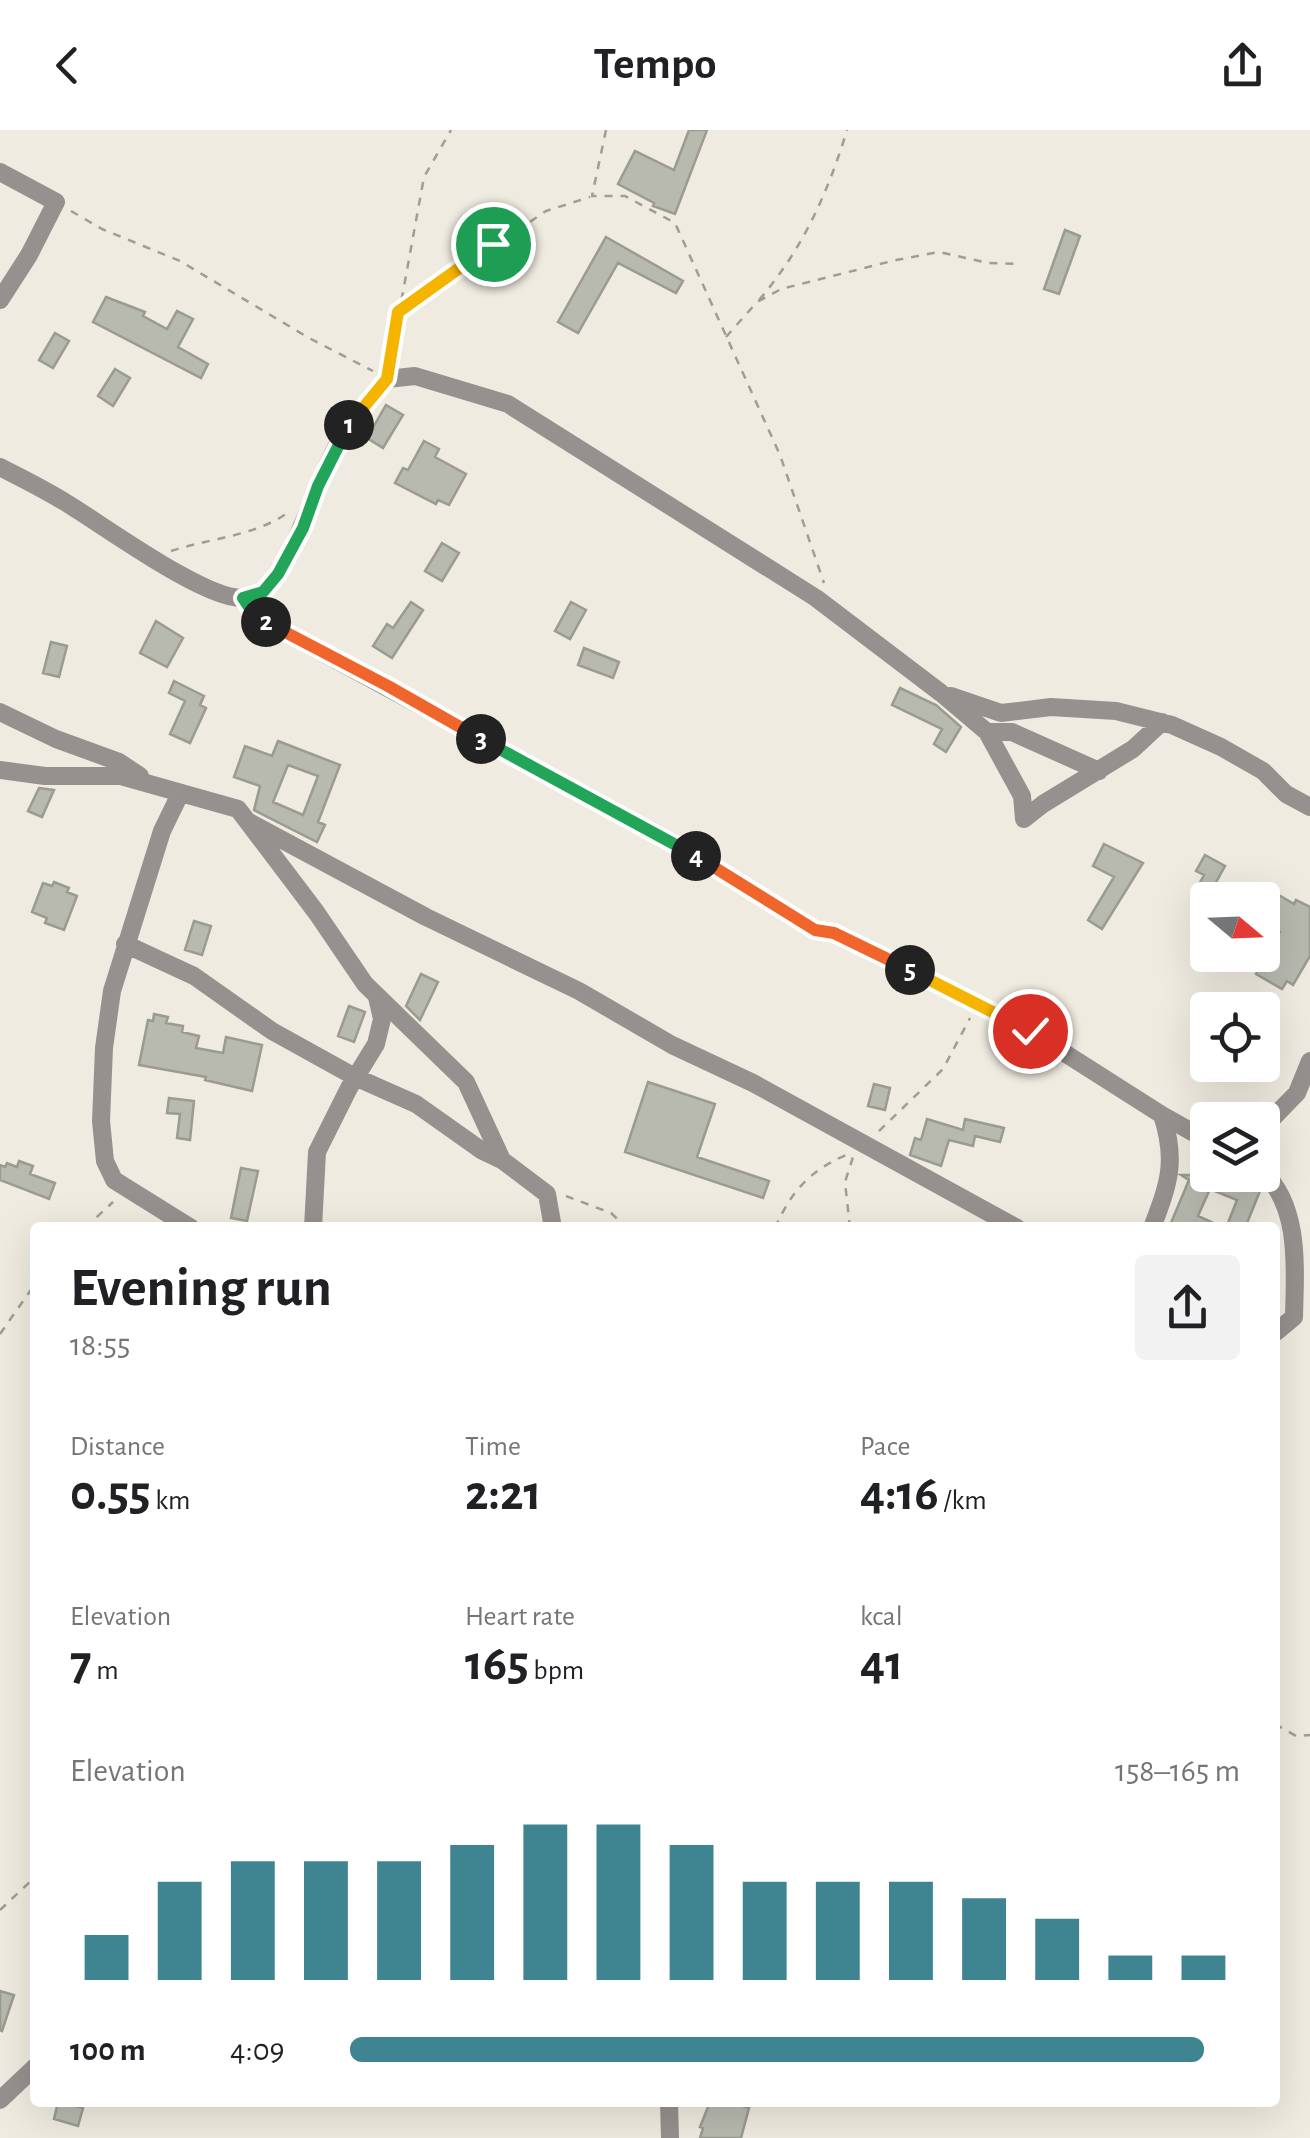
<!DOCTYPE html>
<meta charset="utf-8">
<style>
:root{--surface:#fff;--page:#f2f2f2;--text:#202124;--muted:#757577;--accent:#3f8591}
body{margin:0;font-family:"Alegreya Sans",sans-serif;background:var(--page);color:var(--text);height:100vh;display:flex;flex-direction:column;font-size:38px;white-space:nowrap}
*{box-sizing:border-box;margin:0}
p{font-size:32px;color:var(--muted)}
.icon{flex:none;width:55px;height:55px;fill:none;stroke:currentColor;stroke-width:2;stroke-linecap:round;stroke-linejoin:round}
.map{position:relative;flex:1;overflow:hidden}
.drawer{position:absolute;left:30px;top:1092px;width:1250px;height:885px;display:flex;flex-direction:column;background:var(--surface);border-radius:10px;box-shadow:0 10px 40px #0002}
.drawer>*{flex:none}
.needle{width:65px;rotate:109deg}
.tools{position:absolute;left:1190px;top:752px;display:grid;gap:20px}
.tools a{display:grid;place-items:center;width:90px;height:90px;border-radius:10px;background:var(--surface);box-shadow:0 10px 40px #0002;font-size:50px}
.pin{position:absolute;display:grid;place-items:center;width:85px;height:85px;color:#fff;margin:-42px;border:5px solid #fff;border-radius:50%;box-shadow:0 2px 10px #0007}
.km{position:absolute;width:50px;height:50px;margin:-25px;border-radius:50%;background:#222;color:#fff;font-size:28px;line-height:50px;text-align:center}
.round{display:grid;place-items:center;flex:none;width:105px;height:105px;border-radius:10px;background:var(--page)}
.headline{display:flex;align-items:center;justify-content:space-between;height:170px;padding:0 40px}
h1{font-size:55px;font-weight:700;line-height:75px}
.stats{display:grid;grid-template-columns:repeat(3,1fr);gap:15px;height:170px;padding:10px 40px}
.stats div{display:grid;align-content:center}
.stats b{font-size:50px;font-weight:700}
.stats small{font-size:28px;font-weight:400}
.stats p{font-size:28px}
.chart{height:280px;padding:20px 40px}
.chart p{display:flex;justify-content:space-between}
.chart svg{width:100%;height:180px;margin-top:10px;stroke:var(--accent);stroke-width:6}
ul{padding:0 40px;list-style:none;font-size:32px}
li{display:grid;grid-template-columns:160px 120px 1fr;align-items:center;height:75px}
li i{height:25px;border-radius:12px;background:var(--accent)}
header{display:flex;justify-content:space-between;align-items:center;height:130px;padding:0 40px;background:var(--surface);font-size:45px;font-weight:700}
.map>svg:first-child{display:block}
.building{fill:#b8b9af;stroke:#9a9b91;stroke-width:2.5;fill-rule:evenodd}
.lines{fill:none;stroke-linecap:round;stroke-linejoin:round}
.path{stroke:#a09d94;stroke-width:2.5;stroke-dasharray:8 8;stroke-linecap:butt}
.minor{stroke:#95918e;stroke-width:18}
.split-1-casing{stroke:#fff;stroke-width:20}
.split-2-casing{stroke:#fff;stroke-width:20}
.split-3-casing{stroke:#fff;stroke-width:20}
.split-4-casing{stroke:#fff;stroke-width:20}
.split-5-casing{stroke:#fff;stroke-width:20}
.split-6-casing{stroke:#fff;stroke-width:20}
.split-1{stroke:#f5b400;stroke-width:12}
.split-2{stroke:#22a559;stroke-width:12}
.split-3{stroke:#f0652b;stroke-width:12}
.split-4{stroke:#22a559;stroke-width:12}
.split-5{stroke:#f0652b;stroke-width:12}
.split-6{stroke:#f5b400;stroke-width:12}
</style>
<header><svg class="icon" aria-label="back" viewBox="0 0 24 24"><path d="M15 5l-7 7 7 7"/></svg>Tempo<svg class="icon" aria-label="share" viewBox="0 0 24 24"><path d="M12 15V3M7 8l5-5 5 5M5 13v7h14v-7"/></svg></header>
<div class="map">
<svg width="1310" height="2008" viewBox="0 0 1310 2008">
<rect width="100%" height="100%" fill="#efebe0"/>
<!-- building -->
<path class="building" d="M689,0H707L675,84L653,76L654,73L618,54L635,21L674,40Z
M1065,100L1080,106L1059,164L1044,159Z
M606,107L683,151L676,163L618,133L578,203L558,192Z
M106,167L145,182L143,186L167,199L177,181L193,189L178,217L208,234L201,248L93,192Z
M55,203L69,211L53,238L39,230Z
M115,239L130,248L113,276L98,266Z
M386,275L403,285L383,318L367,308Z
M424,311L439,319L435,327L466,344L449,375L438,370L436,374L395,353L403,338L408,340Z
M442,413L459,423L442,451L425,441Z
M411,472L423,480L392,528L373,516L387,494L393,498Z
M571,472L586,480L570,509L555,501Z
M156,491L183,508L167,537L140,523Z
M51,512L67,516L59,547L43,543Z
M584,518L619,532L613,548L578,535Z
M174,551L204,566L200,575L206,578L190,613L170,604L185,571L169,563Z
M900,558L936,575L961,597L946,622L934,614L942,599L892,575Z
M278,611L340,635L318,692L325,695L317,712L254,680L260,656L234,647L245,616L272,626ZM288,635L318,646L303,685L273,672Z
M39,658L54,660L42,687L28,681Z
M1104,714L1143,733L1102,799L1088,790L1114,747L1093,736Z
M1205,725L1225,736L1204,774L1192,767L1204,745L1196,741Z
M54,752L69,758L67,762L77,766L64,800L45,793L47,788L32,782L43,753L52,756Z
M1272,761L1294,774L1296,770L1310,777V826L1293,855L1287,851L1282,859L1256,844L1280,802L1262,791V777Z
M194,791L211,796L202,825L185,820Z
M421,844L438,852L420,890L406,876Z
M349,876L365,882L354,912L338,906Z
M154,884L168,887L166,893L183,896L182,902L199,906L196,918L223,923L226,907L262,915L252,961L205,950L206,947L139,935L148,890L153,891Z
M648,952L715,974L697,1027L769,1051L763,1068L625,1022Z
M874,954L890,958L885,980L868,976Z
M169,968L194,971L190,1010L177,1008L180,984L167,983Z
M927,989L963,1000L965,989L1004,998L1000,1012L975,1006L973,1016L949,1010L941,1036L910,1025L915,1008L921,1010Z
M19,1031L33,1036L30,1044L55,1053L49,1069L0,1050V1035L5,1037L7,1033L17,1037Z
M1196,1034L1208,1039V1045H1222L1260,1061L1245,1098H1226L1237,1070L1210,1059L1198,1086L1224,1098H1180L1171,1093L1189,1050L1181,1045H1191Z
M241,1038L258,1041L247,1091L231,1088Z
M0,1861L14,1865L2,1901L0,1900Z
M58,1972H78L76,1976L83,1978L78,1996L54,1989Z
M710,1972H730L749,1978L741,2008H700L703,1998L700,1997Z"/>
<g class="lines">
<!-- path -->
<path class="path" d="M606,0L592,66H625L675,93L780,325L824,453
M71,81L102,99L180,131L309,208L373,241
M759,170C802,120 828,63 847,0
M398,182L546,81L590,67
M726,207L757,172L781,159L896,130L939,122L988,133L1020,134
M390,233L424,47L451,0
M171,421C210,408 257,406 290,381
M879,1001L943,939L970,888
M566,1066L611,1083L627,1098
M85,1098L113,1072
M775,1098C791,1062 809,1041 846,1025
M850,1098L845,1052L853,1027
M0,1204L35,1154
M1275,1594L1296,1606L1310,1605
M0,1780L35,1747"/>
<!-- minor -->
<path class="minor" d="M0,42L56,72L29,125L0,170
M0,337C23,349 46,360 68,374C103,395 205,470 243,468C260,467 270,456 278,442C306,399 317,348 344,303C355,284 373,267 387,249L415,246L508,274L816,468L941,563L987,602L1022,666L1024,689L1043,674L1133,619L1162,592
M243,468L255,486L672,712L815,800L834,803L1030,901L1162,985C1177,1031 1169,1053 1152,1098
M951,566L1001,583L1051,577L1116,581L1172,595L1221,617L1263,641L1286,664L1310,677
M0,582L56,609L119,632L140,646
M987,602H1012L1099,641
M0,640L45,646H121L238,679L316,782L365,854L466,952L502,1030L547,1064L553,1098
M180,664L162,701L112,861L104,918L101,991L105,1031L114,1050L191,1098
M249,692L426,787L579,861L672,915L753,953L1017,1098
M125,814L194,846L272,901L355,947L416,974L481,1020L502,1030
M1162,985L1208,1011
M1262,999L1297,963L1310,931
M1262,1041C1301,1076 1295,1140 1294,1187L1276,1202
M313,1098L317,1022L349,958L376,914L382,889L377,867
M0,1970L35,1937
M669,1972L670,2008"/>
</g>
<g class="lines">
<!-- split-1 casing -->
<g class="split-1-casing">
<path id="split-1" d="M349,295L387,249L398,182L493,114"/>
</g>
<!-- split-2 casing -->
<g class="split-2-casing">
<path id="split-2" d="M266,492L255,486L243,468L263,462L278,444L303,398L318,356L349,295"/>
</g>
<!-- split-3 casing -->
<g class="split-3-casing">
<path id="split-3" d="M266,492L388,556L481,609"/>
</g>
<!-- split-4 casing -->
<g class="split-4-casing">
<path id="split-4" d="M481,609L696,726"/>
</g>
<!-- split-5 casing -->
<g class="split-5-casing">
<path id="split-5" d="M696,726L815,800L834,803L910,840"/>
</g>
<!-- split-6 casing -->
<g class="split-6-casing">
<path id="split-6" d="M910,840L1030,901"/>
</g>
<!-- split-1 -->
<use href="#split-1" class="split-1"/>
<!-- split-2 -->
<use href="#split-2" class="split-2"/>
<!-- split-3 -->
<use href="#split-3" class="split-3"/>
<!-- split-4 -->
<use href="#split-4" class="split-4"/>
<!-- split-5 -->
<use href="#split-5" class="split-5"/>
<!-- split-6 -->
<use href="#split-6" class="split-6"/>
</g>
</svg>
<div class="tools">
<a><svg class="needle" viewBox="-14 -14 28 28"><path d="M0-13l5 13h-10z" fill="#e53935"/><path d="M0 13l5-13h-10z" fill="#757577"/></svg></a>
<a><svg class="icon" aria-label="locate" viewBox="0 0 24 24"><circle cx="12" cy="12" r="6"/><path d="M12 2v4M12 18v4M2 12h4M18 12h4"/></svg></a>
<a><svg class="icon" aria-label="layers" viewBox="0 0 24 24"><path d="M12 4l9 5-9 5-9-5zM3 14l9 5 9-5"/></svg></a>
</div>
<div class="pin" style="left:493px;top:114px;background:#1e9e55"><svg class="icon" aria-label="arrive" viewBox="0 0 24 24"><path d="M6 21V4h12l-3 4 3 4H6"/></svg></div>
<div class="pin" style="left:1030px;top:901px;background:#d93025"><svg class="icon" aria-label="check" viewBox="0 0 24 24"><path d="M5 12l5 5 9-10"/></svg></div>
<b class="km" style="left:349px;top:295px">1</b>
<b class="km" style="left:266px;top:492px">2</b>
<b class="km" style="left:481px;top:609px">3</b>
<b class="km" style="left:696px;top:726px">4</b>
<b class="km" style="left:910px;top:840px">5</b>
<section class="drawer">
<div class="headline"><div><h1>Evening run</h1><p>18:55</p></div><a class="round"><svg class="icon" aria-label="share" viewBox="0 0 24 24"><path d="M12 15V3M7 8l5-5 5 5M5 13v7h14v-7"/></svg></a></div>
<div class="stats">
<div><p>Distance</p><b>0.55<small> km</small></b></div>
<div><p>Time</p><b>2:21</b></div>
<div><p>Pace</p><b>4:16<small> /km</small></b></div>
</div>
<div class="stats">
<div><p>Elevation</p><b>7<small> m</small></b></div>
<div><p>Heart rate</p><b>165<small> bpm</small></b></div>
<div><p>kcal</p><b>41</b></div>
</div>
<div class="chart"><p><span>Elevation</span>158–165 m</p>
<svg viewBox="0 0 160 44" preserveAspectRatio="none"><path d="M5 44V33M15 44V20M25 44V15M35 44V15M45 44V15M55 44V11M65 44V6M75 44V6M85 44V11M95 44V20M105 44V20M115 44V20M125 44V24M135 44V29M145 44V38M155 44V38"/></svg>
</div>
<ul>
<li><b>100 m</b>4:09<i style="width:96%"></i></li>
</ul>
</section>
</div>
